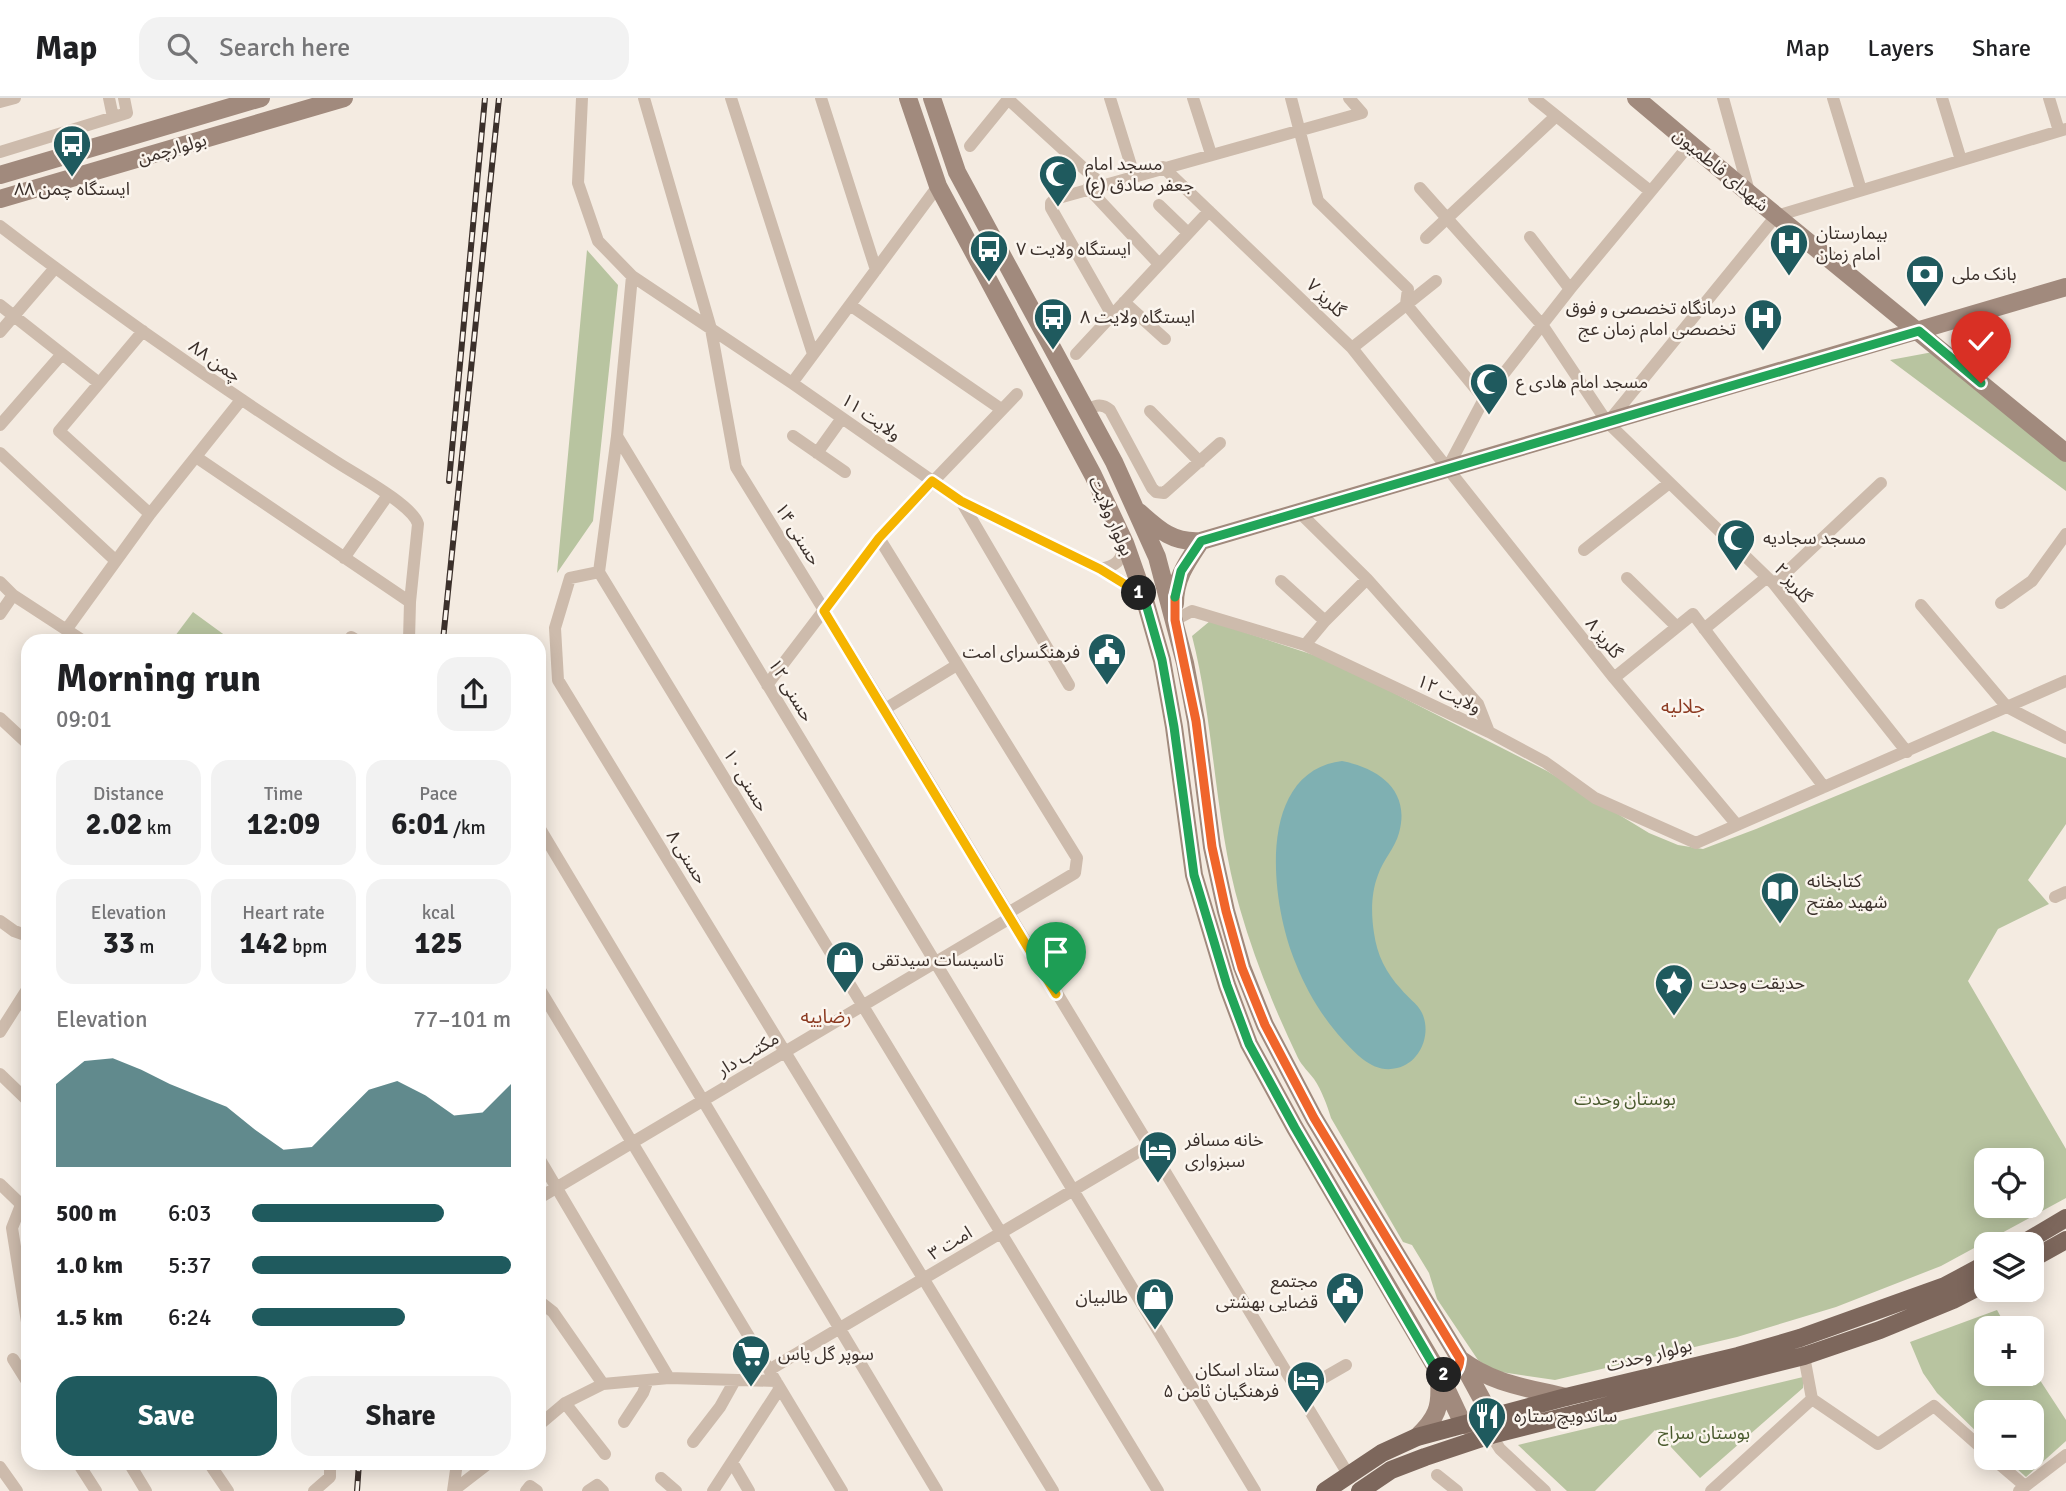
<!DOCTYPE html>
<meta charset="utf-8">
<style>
:root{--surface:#fff;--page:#f2f2f2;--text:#202124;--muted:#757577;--line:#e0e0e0;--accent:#1f5a5e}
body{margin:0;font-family:Signika,"Noto Sans Arabic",sans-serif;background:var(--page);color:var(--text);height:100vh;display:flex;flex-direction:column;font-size:26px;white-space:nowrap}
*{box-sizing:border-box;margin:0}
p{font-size:23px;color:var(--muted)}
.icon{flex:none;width:38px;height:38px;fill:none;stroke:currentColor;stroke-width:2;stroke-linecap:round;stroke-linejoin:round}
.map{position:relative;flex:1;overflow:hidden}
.drawer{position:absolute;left:21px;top:536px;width:525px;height:836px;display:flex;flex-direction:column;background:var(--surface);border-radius:21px;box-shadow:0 4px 18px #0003}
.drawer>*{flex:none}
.fabs{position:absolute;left:1974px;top:1050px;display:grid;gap:14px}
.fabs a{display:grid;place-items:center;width:70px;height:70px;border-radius:14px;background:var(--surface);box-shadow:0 4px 18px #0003;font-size:35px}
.pin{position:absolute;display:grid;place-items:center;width:60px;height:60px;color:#fff;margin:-72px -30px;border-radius:50% 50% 50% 0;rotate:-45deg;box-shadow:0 0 7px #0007}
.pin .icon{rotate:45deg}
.km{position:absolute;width:35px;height:35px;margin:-18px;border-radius:50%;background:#222;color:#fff;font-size:19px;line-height:35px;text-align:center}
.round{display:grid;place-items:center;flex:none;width:74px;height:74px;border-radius:21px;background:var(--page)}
.head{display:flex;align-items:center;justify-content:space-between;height:119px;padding:0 35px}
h1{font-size:38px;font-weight:700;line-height:52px}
.figures{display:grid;grid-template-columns:repeat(3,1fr);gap:10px;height:119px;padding:7px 35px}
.figures div{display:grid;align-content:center;border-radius:18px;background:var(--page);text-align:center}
.figures b{font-size:30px;font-weight:700}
.figures small{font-size:19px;font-weight:400}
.figures p{font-size:19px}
.chart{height:196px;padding:14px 35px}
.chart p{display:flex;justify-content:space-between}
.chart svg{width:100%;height:126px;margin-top:7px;fill:var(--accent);opacity:.7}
.cta{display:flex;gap:14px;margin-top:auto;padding:14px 35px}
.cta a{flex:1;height:80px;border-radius:21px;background:var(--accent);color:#fff;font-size:28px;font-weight:700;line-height:80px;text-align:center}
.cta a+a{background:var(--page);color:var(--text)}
ul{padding:0 35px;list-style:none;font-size:23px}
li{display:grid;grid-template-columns:112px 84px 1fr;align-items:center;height:52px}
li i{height:18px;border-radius:9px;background:var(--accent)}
header{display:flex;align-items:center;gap:42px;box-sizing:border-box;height:98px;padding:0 35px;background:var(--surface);border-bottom:2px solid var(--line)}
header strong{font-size:33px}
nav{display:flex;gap:38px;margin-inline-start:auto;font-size:24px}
.search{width:490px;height:63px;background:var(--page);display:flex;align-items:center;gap:18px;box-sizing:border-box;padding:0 24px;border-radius:21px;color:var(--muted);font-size:26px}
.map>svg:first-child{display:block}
.green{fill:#b8c4a0;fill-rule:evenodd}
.water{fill:#7fb0b2}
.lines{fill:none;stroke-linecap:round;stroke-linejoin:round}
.street{stroke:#cdbbac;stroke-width:12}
.secondary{stroke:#a18a7d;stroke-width:18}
.primary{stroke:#7d675c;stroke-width:18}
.rail-casing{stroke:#3b302b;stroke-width:6}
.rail{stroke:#fbf5ee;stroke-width:3.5;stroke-dasharray:10;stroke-linecap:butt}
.split-1-casing{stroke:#fff;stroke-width:14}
.split-2-casing{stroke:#fff;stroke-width:14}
.split-3-casing{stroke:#fff;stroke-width:14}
.split-4-casing{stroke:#fff;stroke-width:14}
.split-1{stroke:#f5b400;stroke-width:9}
.split-2{stroke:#22a559;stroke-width:9}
.split-3{stroke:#f0652b;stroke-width:9}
.split-4{stroke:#22a559;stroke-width:9}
.labels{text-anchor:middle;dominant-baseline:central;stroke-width:5;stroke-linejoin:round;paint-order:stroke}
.street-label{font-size:18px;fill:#3b302b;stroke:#fbf5ee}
.poi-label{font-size:18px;fill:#3b302b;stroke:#fbf5ee;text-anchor:start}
.park-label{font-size:18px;fill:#4a5a2e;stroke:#fbf5ee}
.neighbourhood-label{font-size:19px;fill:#8c3b22;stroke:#fbf5ee}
</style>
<header>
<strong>Map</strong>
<div class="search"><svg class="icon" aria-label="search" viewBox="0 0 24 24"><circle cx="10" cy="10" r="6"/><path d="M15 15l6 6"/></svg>Search here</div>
<nav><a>Map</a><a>Layers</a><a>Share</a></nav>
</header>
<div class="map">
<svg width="2066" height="1393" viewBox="0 0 2066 1393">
<rect width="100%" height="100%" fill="#f4ebe1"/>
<!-- green -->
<path class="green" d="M587,152L618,187L593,423L557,475Z
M1933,254L2066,364V393L1890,262Z
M193,514L230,541V542H172Z
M1210,523L1329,562L1547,673L1649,735L1678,747L1703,751L1756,731L1993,633L2066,660V726L2028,782L2049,806L1998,831L1968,883L2066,1051V1100L1941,1168L1836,1209L1737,1239L1555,1282L1494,1273L1478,1262L1437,1201L1429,1175L1412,1147L1403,1144L1331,1020C1327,1007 1322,993 1314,981C1309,974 1302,968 1298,960C1275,912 1255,863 1240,811C1214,722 1215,628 1192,538ZM1986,1062H2032V1108H1986Z
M1997,1212L2007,1230H1986V1276H2032V1270L2066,1322V1343L2026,1379L2005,1360H2032V1314H1986V1343L1937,1295L1923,1275L1910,1244Z
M1803,1279V1290L1700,1380L1655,1332L1595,1393H1567L1518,1347Z"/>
<!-- water -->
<path class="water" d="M1342,663C1378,670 1411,692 1399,735C1395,750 1383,762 1378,777C1371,795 1371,816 1374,835C1377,857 1386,875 1401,891C1407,899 1418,906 1422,915C1432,936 1420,965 1397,970C1374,976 1357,957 1343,942C1323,920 1307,894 1296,866C1271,808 1254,674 1342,663Z"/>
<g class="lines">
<!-- street -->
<path class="street" d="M109,0L113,19
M582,0L578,85L598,143L632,178L792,285L961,403L1100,471L1127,486L1144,499
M644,0L711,231L736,369L885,611L1348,1376
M731,0L813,256
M821,0L876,172
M1110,0L1134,77
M1193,0L1211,56
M1291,0L1318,103L1408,191L1406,206L1484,301
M1534,0L1650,93
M1723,0L1750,97
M1833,0L1861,92
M1942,0L1961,62
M2049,0L2059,33
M1008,1L1101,86
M0,4L15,0
M970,48L1009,0
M0,54L127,15L124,0
M1163,69L1352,250L1614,580L1737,727
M1088,90L1159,166
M1420,90L1543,228L1607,324L1774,486L1907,654
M1159,107L1188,135
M0,128C108,211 220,289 335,363C353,375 413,407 418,426L410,504L409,542
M1530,139L1570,191
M1426,140L1556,18
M1124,204L1165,241
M0,207L99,285
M850,207L1001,311
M1112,217L1051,110V105L1055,101L1362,15L1349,0
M143,233L59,333L150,416
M0,234L55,170
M1352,250L1436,183
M1076,256L1209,113
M792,285L938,88
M1085,312C1095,308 1101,304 1110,312L1152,390L1156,394L1164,395L1220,345
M1150,313L1200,364
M1608,324L1776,118L2066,31
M0,327L62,256
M617,338L1255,1393
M793,338L845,374
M0,355L116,463
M817,355L842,320
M196,359L410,504
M1447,371L1484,301L1570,191L1690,46
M961,403L1069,587
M1299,414L1367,481L1478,606L1489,634
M879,440L1077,760L1075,775L1008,815
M1584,452L1668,386
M344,460L388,397
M1100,471C1116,468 1122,463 1124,447
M599,474L570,480L555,530L558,582L1053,1393
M599,474L1158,1393
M599,474L617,338L632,178
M1627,480L1677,529
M1281,483L1325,523
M0,484L13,497L82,542
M1774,486L1881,385
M2001,505L2032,483L2066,436
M1921,507L2007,609L2066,640
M0,516L13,497
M1175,522L1192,513L1305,547L1489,634L1545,664L1595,700L1696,745L2066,583
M1704,531L1766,480
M66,532L150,416L241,302
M351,539L356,542
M1305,547L1325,523L1367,481
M1614,580L1693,516L1824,689
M767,587L879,440L1017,296
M885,611L957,567
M0,620L28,646
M539,729L937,1393
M2055,799L2066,794
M0,823L14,833L28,838
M539,890L842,1393
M0,934L28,890
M0,976L28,1003
M539,1060L669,1280
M0,1086L28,1113
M539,1100L1010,820
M21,1107L12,1130L27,1224
M539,1203L553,1214L603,1286
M13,1261L28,1285
M769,1272L1148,1048
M1299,1294L1346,1267
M1812,1301L1878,1346L1934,1308L1986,1354
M565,1305L605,1356
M624,1324L643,1295L648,1282
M539,1327L565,1305L603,1286L669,1280L776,1283
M1491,1337L1500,1351L1545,1393
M693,1344L720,1309L734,1284
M1992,1360L2025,1388
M732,1364L749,1393
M78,1365L96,1393
M129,1365L146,1393
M209,1365L228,1393
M0,1369L17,1393
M1437,1377L1457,1393
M661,1380L676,1393
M454,1392L489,1365
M314,1393L330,1379V1365
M453,1393L457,1365
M526,1393L530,1388L537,1393
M588,1393L597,1387L603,1393
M713,1393L780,1290
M1711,1393L1812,1301L1804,1258
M2019,1393L2066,1357"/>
<!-- secondary -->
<path class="secondary" d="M908,0L938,88L1093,377L1125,445L1144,499L1162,562L1174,629L1194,777L1227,887L1249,946L1295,1030L1439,1275L1463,1326L1491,1337V1318L1460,1261
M932,0L957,74L1114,364L1157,459L1185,565L1196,623L1212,749L1226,813L1242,869L1265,927L1314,1020L1460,1261C1495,1287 1525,1289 1566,1299
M1636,0L1751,97L2066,355
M0,77L261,0
M0,101L344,0
M1139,414C1159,432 1173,445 1201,443L2066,189
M1175,506C1175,480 1187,464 1201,443
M1417,1339C1437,1320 1441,1309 1439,1282"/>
<!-- primary -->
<path class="primary" d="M2022,1146L2066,1120
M2032,1161L2066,1142
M1325,1393L1382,1355L1417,1339L1566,1299L1738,1258L1800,1240L1945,1188L1986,1166
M1360,1393L1391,1372L1425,1359L1491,1337L1804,1258L1880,1232L1953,1202L1986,1185"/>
<!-- rail casing -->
<g class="rail-casing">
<path id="rail" d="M449,383L485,0
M443,542L499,0
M357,1393L359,1365"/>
</g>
<!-- rail -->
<use href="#rail" class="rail"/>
</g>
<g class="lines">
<!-- split-1 casing -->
<g class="split-1-casing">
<path id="split-1" d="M1056,896L824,513L879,440L932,383L961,403L1100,471L1139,495"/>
</g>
<!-- split-2 casing -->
<g class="split-2-casing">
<path id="split-2" d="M1139,495L1144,499L1162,562L1174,629L1194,777L1227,887L1249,946L1295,1030L1438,1275L1444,1277"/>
</g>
<!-- split-3 casing -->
<g class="split-3-casing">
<path id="split-3" d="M1175,499V522L1196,623L1212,749L1226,813L1242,870L1265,927L1314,1020L1460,1261C1459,1272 1455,1278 1444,1277"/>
</g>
<!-- split-4 casing -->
<g class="split-4-casing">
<path id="split-4" d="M1175,499L1181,473L1201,443L1919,233L1981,285"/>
</g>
<!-- split-1 -->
<use href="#split-1" class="split-1"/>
<!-- split-2 -->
<use href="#split-2" class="split-2"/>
<!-- split-3 -->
<use href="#split-3" class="split-3"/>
<!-- split-4 -->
<use href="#split-4" class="split-4"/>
</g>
<!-- icons -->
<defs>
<g id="bus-pin" transform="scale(2.0125)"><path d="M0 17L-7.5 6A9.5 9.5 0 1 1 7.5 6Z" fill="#1f5a5e" stroke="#fbf5ee"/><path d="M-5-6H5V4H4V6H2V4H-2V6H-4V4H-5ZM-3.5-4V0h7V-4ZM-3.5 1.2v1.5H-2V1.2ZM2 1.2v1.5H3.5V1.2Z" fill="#fff"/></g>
<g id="mosque-pin" transform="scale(2.0125)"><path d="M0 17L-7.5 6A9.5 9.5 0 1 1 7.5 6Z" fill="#1f5a5e" stroke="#fbf5ee"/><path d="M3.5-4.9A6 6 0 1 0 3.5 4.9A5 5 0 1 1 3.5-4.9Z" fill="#fff"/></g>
<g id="hospital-pin" transform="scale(2.0125)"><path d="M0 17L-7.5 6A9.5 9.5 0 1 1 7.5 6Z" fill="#1f5a5e" stroke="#fbf5ee"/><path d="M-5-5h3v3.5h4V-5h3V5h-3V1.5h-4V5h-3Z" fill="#fff"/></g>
<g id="bank-pin" transform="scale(2.0125)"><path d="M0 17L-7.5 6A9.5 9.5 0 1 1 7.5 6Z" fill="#1f5a5e" stroke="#fbf5ee"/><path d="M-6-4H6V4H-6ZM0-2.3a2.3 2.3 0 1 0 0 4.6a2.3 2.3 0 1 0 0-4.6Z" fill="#fff"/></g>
<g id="civic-pin" transform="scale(2.0125)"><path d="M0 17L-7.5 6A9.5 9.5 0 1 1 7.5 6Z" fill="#1f5a5e" stroke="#fbf5ee"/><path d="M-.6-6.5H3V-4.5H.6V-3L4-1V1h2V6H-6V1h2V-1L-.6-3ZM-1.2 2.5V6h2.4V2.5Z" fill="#fff"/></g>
<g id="library-pin" transform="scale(2.0125)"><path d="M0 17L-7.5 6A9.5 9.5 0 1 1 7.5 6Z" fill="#1f5a5e" stroke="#fbf5ee"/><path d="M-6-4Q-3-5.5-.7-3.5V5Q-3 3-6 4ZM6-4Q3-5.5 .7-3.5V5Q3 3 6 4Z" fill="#fff"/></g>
<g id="shop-pin" transform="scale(2.0125)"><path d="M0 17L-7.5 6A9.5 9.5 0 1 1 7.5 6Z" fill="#1f5a5e" stroke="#fbf5ee"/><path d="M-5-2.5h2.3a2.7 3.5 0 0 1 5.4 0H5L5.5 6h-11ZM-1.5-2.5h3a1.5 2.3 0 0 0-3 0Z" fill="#fff"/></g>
<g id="sight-pin" transform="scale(2.0125)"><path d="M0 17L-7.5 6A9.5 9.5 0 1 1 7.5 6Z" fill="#1f5a5e" stroke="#fbf5ee"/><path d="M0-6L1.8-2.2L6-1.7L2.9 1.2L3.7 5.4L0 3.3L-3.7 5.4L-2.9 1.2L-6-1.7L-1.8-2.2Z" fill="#fff"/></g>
<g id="hotel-pin" transform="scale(2.0125)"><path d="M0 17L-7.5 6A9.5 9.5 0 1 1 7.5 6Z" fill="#1f5a5e" stroke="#fbf5ee"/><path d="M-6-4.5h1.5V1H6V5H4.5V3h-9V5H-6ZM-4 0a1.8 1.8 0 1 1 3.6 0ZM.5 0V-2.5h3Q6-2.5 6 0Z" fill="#fff"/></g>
<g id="supermarket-pin" transform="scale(2.0125)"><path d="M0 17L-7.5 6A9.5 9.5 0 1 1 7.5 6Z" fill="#1f5a5e" stroke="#fbf5ee"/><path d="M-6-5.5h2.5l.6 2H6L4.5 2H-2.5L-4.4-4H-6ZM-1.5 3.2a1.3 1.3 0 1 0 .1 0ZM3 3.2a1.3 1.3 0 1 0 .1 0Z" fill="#fff"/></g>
<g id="restaurant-pin" transform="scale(2.0125)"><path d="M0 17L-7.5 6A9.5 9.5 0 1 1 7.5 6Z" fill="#1f5a5e" stroke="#fbf5ee"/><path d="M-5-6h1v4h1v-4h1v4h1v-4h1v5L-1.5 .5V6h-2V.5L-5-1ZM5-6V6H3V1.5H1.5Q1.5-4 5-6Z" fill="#fff"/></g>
</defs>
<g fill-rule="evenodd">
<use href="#bus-pin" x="72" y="46"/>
<use href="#mosque-pin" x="1058" y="76"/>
<use href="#hospital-pin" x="1789" y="145"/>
<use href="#bus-pin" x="989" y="151"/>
<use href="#bank-pin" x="1925" y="176"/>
<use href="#bus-pin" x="1053" y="219"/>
<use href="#hospital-pin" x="1763" y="220"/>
<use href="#mosque-pin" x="1489" y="284"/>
<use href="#mosque-pin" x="1736" y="440"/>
<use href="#civic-pin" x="1107" y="554"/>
<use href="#library-pin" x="1780" y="793"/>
<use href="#shop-pin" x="845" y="862"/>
<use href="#sight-pin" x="1674" y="885"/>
<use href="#hotel-pin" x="1158" y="1052"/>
<use href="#civic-pin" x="1345" y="1193"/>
<use href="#shop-pin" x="1155" y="1199"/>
<use href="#supermarket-pin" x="751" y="1256"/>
<use href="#hotel-pin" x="1306" y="1282"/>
<use href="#restaurant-pin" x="1487" y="1318"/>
</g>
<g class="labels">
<!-- street labels -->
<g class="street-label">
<text transform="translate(172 51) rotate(-16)">بولوارچمن</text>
<text transform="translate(1721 72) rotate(40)">شهدای فاطمیون</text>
<text transform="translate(1326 200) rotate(44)">گلریز ۷</text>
<text transform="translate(215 263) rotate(35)">چمن ۸۸</text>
<text transform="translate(871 319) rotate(35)">ولایت ۱۱</text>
<text transform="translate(1111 418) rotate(66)">بولوار ولایت</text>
<text transform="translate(798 436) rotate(58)">حسنی ۱۴</text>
<text transform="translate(1793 485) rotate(49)">گلریز ۲</text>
<text transform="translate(1604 540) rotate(51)">گلریز ۸</text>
<text transform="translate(791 592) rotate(59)">حسنی ۱۲</text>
<text transform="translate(1449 596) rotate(25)">ولایت ۱۲</text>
<text transform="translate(746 682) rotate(59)">حسنی ۱۰</text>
<text transform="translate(687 759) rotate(58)">حسنی ۸</text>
<text transform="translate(748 956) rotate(-31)">مکتب دار</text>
<text transform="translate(950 1145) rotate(-31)">امت ۳</text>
<text transform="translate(1649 1257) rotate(-14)">بولوار وحدت</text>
</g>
<!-- poi labels -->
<g class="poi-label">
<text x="1085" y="66">مسجد امام<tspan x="1085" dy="21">جعفر صادق (ع)</tspan></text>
<text x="72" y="91" text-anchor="middle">ایستگاه چمن ۸۸</text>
<text x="1816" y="135">بیمارستان<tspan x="1816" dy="21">امام زمان</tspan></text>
<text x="1016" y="151">ایستگاه ولایت ۷</text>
<text x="1952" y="176">بانک ملی</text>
<text x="1736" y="210" text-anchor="end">درمانگاه تخصصی و فوق<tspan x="1736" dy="21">تخصصی امام زمان عج</tspan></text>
<text x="1080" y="219">ایستگاه ولایت ۸</text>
<text x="1516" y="284">مسجد امام هادی ع</text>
<text x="1763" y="440">مسجد سجادیه</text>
<text x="1080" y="554" text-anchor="end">فرهنگسرای امت</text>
<text x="1807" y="783">کتابخانه<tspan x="1807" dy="21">شهید مفتح</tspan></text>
<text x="872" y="862">تاسیسات سیدتقی</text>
<text x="1701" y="885">حدیقت وحدت</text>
<text x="1185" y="1042">خانه مسافر<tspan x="1185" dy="21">سبزواری</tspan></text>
<text x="1318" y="1183" text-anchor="end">مجتمع<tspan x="1318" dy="21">قضایی بهشتی</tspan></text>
<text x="1128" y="1199" text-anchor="end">طالبیان</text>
<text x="778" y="1256">سوپر گل یاس</text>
<text x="1279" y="1272" text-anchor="end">ستاد اسکان<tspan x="1279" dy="21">فرهنگیان ثامن ۵</tspan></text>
<text x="1514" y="1318">ساندویچ ستاره</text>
</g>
<!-- park labels -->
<g class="park-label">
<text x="1625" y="1001">بوستان وحدت</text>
<text x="1704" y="1335">بوستان سراج</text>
</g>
<!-- neighbourhood labels -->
<g class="neighbourhood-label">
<text x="1683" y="609">جلالیه</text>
<text x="826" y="919">رضاییه</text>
</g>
</g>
</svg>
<div class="fabs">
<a><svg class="icon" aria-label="locate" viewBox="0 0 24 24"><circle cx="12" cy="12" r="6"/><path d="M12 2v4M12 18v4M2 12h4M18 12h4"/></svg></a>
<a><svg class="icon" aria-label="layers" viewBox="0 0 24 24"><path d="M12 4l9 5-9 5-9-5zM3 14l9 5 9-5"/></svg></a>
<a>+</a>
<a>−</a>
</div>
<div class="pin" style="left:1056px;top:896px;background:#1e9e55"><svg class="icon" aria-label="arrive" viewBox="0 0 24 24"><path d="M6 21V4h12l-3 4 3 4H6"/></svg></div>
<div class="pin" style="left:1981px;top:285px;background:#d93025"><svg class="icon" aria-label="check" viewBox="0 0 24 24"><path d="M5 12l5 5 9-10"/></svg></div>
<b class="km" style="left:1139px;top:495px">1</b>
<b class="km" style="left:1444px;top:1277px">2</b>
<section class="drawer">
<div class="head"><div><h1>Morning run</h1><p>09:01</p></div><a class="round"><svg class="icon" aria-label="share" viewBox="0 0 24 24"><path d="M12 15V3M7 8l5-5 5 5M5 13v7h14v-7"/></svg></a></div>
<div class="figures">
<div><p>Distance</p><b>2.02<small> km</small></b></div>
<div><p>Time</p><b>12:09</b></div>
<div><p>Pace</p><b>6:01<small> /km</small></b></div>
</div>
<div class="figures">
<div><p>Elevation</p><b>33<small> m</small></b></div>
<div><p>Heart rate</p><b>142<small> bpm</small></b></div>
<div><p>kcal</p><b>125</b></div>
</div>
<div class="chart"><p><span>Elevation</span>77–101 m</p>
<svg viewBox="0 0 160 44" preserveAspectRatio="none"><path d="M0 44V15L10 7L20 6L30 10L40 15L50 19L60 23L70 31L80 38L90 37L100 27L110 17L120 14L130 19L140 26L150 25L160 15V44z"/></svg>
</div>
<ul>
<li><b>500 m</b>6:03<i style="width:74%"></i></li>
<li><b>1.0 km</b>5:37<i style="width:100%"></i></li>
<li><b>1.5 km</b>6:24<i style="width:59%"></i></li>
</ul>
<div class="cta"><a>Save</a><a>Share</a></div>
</section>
</div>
